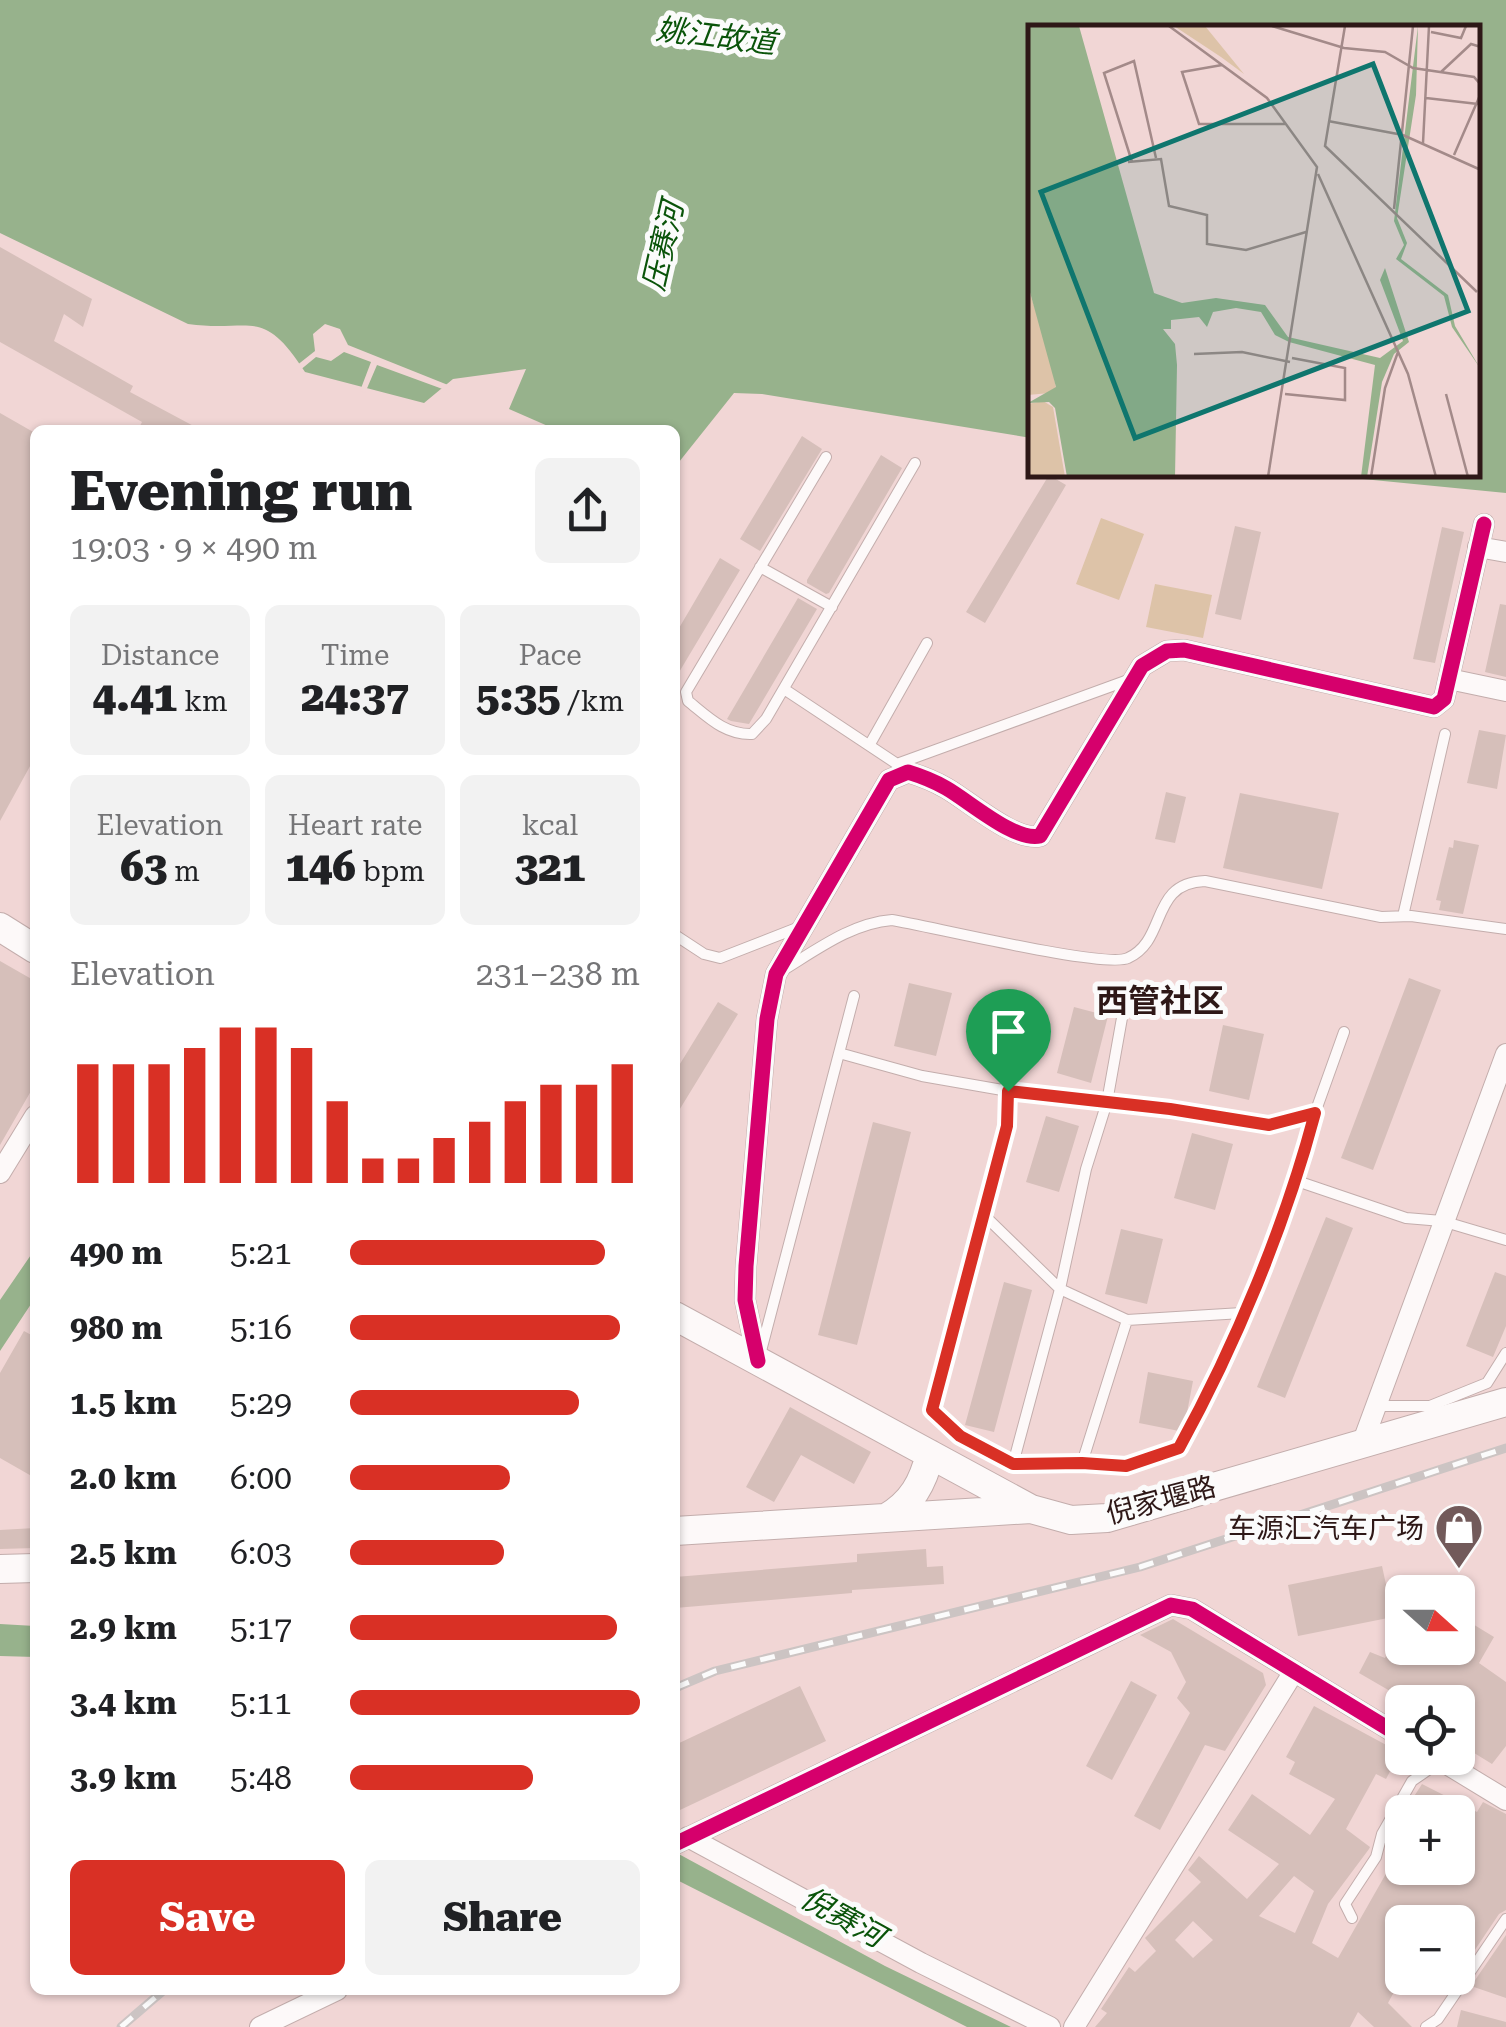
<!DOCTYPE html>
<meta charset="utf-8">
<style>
:root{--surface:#fff;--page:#f2f2f2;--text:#202124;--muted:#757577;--accent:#d93025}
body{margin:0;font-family:"Roboto Serif","Noto Sans SC",serif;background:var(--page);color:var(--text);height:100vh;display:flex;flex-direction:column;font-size:38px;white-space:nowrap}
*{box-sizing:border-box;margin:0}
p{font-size:32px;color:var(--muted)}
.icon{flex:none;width:55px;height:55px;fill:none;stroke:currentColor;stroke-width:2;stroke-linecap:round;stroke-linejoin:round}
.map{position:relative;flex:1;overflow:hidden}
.side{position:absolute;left:30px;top:425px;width:650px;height:1570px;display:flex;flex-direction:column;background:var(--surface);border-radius:15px;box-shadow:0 2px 8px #0004}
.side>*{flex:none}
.needle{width:65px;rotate:111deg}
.tools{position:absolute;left:1385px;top:1575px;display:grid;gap:20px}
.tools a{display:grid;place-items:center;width:90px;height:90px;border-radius:15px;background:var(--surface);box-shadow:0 2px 8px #0004;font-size:50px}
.pin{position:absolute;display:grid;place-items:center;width:85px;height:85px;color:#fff;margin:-102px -42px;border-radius:50% 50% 50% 0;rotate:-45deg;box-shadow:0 0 10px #0007}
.pin .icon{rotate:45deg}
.round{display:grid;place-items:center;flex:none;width:105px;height:105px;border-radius:15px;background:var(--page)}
.headline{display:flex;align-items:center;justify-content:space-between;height:170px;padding:0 40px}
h1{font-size:55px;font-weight:800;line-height:75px}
.stats{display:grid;grid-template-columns:repeat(3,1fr);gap:15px;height:170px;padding:10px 40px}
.stats div{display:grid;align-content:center;border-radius:15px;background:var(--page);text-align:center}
.stats b{font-size:42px;font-weight:800}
.stats small{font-size:28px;font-weight:400}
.stats p{font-size:28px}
.chart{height:280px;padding:20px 40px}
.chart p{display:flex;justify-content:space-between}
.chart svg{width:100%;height:180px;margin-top:10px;stroke:var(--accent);stroke-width:6}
.action{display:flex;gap:20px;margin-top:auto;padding:20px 40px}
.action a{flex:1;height:115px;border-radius:15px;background:var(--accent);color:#fff;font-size:40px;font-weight:800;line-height:115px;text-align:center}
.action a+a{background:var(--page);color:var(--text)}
ul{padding:0 40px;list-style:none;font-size:32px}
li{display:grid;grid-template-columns:160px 120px 1fr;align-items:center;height:75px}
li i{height:25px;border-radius:12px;background:var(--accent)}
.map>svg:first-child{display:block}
.green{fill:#ddc3a8}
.water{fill:#97b28c}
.pier{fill:#f1d6d5}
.building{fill:#d6bfba;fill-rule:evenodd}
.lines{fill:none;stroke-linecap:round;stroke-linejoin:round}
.lane-casing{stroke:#c3adac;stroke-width:12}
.street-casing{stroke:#c3adac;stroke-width:22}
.secondary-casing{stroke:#c3adac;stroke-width:30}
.lane{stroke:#fdf9f9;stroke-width:10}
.street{stroke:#fdf9f9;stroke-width:20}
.secondary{stroke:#fdf9f9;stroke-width:28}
.rail-casing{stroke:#ccc4c3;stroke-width:9}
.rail{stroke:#fbfbfb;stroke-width:5;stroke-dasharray:15;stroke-linecap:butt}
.cycleway-casing{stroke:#fbfbfb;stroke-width:21}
.cycleway{stroke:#d6006c;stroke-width:15}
.route-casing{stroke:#fff;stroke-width:20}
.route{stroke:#d93025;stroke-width:12}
.labels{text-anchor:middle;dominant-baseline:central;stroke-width:10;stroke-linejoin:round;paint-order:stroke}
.street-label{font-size:28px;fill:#2e1817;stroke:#fbfbfb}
.poi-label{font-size:28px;fill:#2e1817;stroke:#fbfbfb;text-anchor:end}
.water-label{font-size:30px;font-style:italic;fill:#0a540a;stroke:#fbfbfb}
.quarter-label{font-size:32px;font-weight:bold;fill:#2e1817;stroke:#fbfbfb}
.inset-road{fill:none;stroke:#a38a89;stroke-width:2.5}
.view{fill:#0f766e;fill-opacity:0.15;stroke:#0f766e;stroke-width:5}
.inset-edge{fill:none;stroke:#2e1817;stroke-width:5}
</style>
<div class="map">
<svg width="1506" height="2027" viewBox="0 0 1506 2027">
<rect width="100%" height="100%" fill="#f1d6d5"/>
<!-- green -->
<path class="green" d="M1101,518L1144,534L1119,600L1076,584Z
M1155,584L1212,595L1203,638L1146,627Z"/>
<!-- water -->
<path class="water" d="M0,0H1506V493L1322,475H1478V28H1031V438L762,394L734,393L675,467V430H557L509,409L526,369L453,379L424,403L305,372C262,305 252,333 188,324L0,233Z
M35,1249V1298L0,1351V1300Z
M0,1624L35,1626V1657L0,1656Z
M675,1852L885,1966L1011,2027H967L675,1879Z"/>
<!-- pier -->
<path class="pier" d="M325,324L340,329L348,345L453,387L448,391L377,365L365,393L360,391L371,362L344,352L331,361L316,357L299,371L296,366L315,351L313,334Z"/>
<!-- building -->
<path class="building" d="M0,247L92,299L83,327L64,314L54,341L133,386L130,392L201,430H138L142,422L0,342Z
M0,413L35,433V757L0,821Z
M802,436L822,449L760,551L740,539Z
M881,455L902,468L829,593L826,594L807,583V580Z
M1049,475L1066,485L985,623L966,612Z
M1235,526L1261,532L1241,620L1215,614Z
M1442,527L1464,532L1435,663L1413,659Z
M720,558L740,570L675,679V635Z
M798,598L817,609L749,724L731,721L727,719Z
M1500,604L1506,605V677L1485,672Z
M1479,730L1506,735L1497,789L1467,783Z
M1166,792L1186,797L1175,843L1155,839Z
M1240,793L1339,813L1322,889L1223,868Z
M1454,840L1479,845L1463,914L1439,910L1441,901L1436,900L1449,847L1453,848Z
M0,961L35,981V1084L0,1145Z
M1409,978L1441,990L1373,1170L1341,1158Z
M909,983L952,993L936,1056L894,1046Z
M718,1002L738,1014L675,1117V1072Z
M1074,1007L1108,1016L1091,1083L1057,1073Z
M1223,1025L1264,1034L1249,1100L1209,1091Z
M1046,1116L1079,1126L1059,1192L1026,1182Z
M873,1122L911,1132L857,1345L818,1335Z
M1192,1133L1233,1144L1215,1210L1174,1198Z
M1326,1217L1353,1228L1285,1398L1257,1387Z
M1121,1229L1163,1239L1147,1304L1105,1294Z
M1495,1272L1506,1276V1326L1493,1357L1466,1346Z
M1004,1282L1032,1290L994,1432L965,1425Z
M24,1331L35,1337V1478L0,1458V1373Z
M1148,1372L1193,1381L1186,1418L1179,1431L1139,1423Z
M790,1407L871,1452L854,1484L801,1455L774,1502L746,1487Z
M35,1528V1548L0,1549V1530Z
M926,1549L927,1567L943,1566L944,1584L852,1590V1593L675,1608V1577L857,1562V1554Z
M1382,1566L1393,1617L1298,1636L1288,1585Z
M1458,1615L1494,1637L1479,1663L1506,1682V1746L1492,1764L1458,1743V1702H1409L1359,1673L1370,1652L1385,1658L1402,1628V1648H1458Z
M1173,1619L1263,1673L1266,1685L1225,1751L1205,1745L1160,1830L1134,1816L1190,1713L1177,1698L1186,1682L1171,1652L1140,1635Z
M1131,1681L1157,1695L1112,1780L1086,1766Z
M800,1686L826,1741L680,1810L675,1799V1745Z
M1314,1706L1390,1747L1387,1752L1397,1758L1386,1779L1376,1774L1346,1829L1370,1847L1369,1849L1328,1904L1312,1943L1338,1958L1400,1849L1389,1843L1402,1816V1868H1458V1812H1404L1422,1784L1477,1812L1483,1802L1506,1814V1910L1499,1914L1458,1975V1922H1402L1395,1942L1402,1946V1977L1388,2003L1412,2027H1374L1358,2012L1350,2027H1095L1107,2013L1101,2009L1129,1967L1135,1972L1156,1951L1145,1938L1201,1882L1188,1870L1199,1856L1247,1899L1279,1864L1228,1830L1252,1794L1310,1835L1335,1799L1289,1774L1295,1762L1286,1757ZM1294,1876L1314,1891L1295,1933L1259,1916ZM1193,1921L1213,1940L1193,1958L1175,1940Z
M1506,1935V1998L1471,1986Z
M1461,2010L1506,2022V2027H1457Z"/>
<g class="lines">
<!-- lane casing -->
<g class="lane-casing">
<path id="lane" d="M826,457L686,692L688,701C708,717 725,735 752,734L766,719L915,463
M760,567L832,607
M784,689L900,766
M870,744L927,643
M897,764L1131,679
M1403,916L1445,734
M675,935L704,954L720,958L802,926
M785,969C819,948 853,923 892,920C929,926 1106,969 1128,958C1168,940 1149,883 1205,881L1381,917L1411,916L1506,929
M839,1053L922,1076L1008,1091L1170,1109L1269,1125L1315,1113
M1008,1091L1007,1126L932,1410L960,1436L1013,1464L1082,1463L1126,1466L1179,1448L1210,1392L1242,1313
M1297,1181L1406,1218L1442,1221L1506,1240
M985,1216L1060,1289L1127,1320L1242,1313L1297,1181L1315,1113L1344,1032
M761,1351L854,996
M1376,1406H1430L1487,1383L1506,1353
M1082,1463L1127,1320
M1013,1464L1060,1289L1086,1169L1107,1102L1125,1001
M1352,1918L1345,1904L1376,1857L1382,1834L1412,1781L1428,1770L1435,1758
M1426,2027L1438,2019L1506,1919"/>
</g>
<!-- street casing -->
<g class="street-casing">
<path id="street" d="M1478,547L1506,552
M1449,679L1506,691
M0,1173L35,1116
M758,1361L745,1300L746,1266L767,1019L776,974L889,780L908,772C921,776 934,781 946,788C969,801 1015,842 1040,836L1142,666L1167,651L1184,650L1434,707L1444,699L1484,524
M1362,1444L1506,1054
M1437,1758L1506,1800
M688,1837L921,1963L1050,2027
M675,1844L1171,1605L1192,1609L1402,1737
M260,2027L337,1990
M1074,2027L1293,1673"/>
</g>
<!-- secondary casing -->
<g class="secondary-casing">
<path id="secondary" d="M0,927L35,949
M675,1316L1031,1509L1071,1520L1107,1518L1506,1402
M886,1518C912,1503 923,1483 930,1454
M675,1531L1031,1509
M0,1569L35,1568"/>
</g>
<!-- lane -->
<use href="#lane" class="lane"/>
<!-- street -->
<use href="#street" class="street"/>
<!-- secondary -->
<use href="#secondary" class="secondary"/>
<!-- rail casing -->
<g class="rail-casing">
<path id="rail" d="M675,1688L715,1671L1140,1567L1506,1448
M121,2027L164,1990"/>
</g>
<!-- rail -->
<use href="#rail" class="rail"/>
<!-- cycleway casing -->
<g class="cycleway-casing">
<path id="cycleway" d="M758,1361L745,1300L746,1266L767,1019L776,974L889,780L908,772C921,776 934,781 946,788C969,801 1015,842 1040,836L1142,666L1167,651L1184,650L1434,707L1444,699L1484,524
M675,1844L1171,1605L1192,1609L1402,1737"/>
</g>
<!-- cycleway -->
<use href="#cycleway" class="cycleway"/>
</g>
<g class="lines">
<!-- route casing -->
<g class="route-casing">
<path id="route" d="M1008,1091L1170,1109L1269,1125L1315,1113C1285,1226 1235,1346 1179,1448L1126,1466L1082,1463L1013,1464L960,1436L932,1410L1007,1126Z"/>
</g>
<!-- route -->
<use href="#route" class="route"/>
</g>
<!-- icons -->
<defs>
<g id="shop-pin" transform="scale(2.5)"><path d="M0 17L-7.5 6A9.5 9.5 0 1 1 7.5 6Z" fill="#725a5a" stroke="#fbfbfb"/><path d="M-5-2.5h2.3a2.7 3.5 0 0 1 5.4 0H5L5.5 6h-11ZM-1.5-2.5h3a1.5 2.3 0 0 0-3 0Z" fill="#fff"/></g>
</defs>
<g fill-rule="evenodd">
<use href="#shop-pin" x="1459" y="1528"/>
</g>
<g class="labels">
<!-- street labels -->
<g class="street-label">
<text transform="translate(1161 1500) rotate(-15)">倪家堰路</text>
</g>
<!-- poi labels -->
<g class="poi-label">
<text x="1424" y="1528">车源汇汽车广场</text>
</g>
<!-- water labels -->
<g class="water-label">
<text transform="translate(716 36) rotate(7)">姚江故道</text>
<text transform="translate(663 246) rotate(-77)">压赛河</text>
<text transform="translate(843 1917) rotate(29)">倪赛河</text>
</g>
<!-- quarter labels -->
<g class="quarter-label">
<text x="1160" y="1001">西管社区</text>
</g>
</g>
<!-- overview -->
<g transform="translate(1028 25)">
<rect width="452" height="452" fill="#f1d6d5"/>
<path d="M146,1H177L216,49L193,32ZM0,262L21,327L28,363L22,368L0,370ZM15,376L25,382L37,452H0V379Z" fill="#ddc3a8"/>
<path d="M0,1H51L126,268L154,278L188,273L237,280L260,312L352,333L375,316L352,255L357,243L381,317L366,329L354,357L339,452H333L347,340L261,317L247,310L233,287L208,283L185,287L179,302L171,292L143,295V304H135L147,319L149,340L147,452H39L27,383L21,377L0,378L28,362L0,260ZM390,1L388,70L369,193L379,218L373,234L420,270L427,301L452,343L424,302L416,271L368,234L376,220L366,196Z" fill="#97b28c"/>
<path class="inset-road" d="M141,1L239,73L289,142L240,452M244,1L316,23L357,27L385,43L446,52L453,60M317,1L297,121L449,267M403,7L433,13L438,1M194,40L154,47L171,99H257M413,47L443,19L453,22M398,73L450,79M300,96L375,110L453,145M395,118L401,1M426,130L453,68M100,137L133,134L141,181L179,190V219L218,225L278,207M104,137L76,48L106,36L128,133M290,149L380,349L408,452M366,184L385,1M166,329L214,327L262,337M257,369L317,375V343L264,333M418,369L440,452M343,452L357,363L370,327"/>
<path class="view" d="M345,39L440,286L107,413L13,167Z"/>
<rect width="452" height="452" class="inset-edge"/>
</g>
</svg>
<div class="tools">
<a><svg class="needle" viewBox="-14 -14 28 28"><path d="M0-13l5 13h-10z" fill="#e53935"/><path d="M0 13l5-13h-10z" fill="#757577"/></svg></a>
<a><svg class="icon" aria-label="locate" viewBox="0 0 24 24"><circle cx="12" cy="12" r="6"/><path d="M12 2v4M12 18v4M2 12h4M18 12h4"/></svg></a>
<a>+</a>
<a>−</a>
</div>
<div class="pin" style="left:1008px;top:1091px;background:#1e9e55"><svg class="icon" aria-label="arrive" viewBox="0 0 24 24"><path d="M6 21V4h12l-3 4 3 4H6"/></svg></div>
<section class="side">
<div class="headline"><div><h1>Evening run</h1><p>19:03 · 9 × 490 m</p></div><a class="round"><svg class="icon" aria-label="share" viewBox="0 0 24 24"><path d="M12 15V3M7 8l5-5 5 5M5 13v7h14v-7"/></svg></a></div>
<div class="stats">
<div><p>Distance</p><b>4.41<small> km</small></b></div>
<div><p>Time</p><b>24:37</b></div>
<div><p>Pace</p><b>5:35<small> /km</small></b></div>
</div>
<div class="stats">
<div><p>Elevation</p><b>63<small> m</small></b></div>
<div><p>Heart rate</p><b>146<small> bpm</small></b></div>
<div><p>kcal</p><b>321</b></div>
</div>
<div class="chart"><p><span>Elevation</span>231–238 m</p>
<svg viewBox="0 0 160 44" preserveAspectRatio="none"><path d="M5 44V15M15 44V15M25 44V15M35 44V11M45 44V6M55 44V6M65 44V11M75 44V24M85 44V38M95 44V38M105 44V33M115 44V29M125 44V24M135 44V20M145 44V20M155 44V15"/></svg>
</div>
<ul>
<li><b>490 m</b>5:21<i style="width:88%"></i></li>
<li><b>980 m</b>5:16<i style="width:93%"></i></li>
<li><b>1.5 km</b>5:29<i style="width:79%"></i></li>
<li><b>2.0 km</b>6:00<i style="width:55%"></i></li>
<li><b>2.5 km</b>6:03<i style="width:53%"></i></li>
<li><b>2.9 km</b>5:17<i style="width:92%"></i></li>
<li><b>3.4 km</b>5:11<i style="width:100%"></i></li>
<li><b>3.9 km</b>5:48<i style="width:63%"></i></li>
</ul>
<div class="action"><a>Save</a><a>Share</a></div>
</section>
</div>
